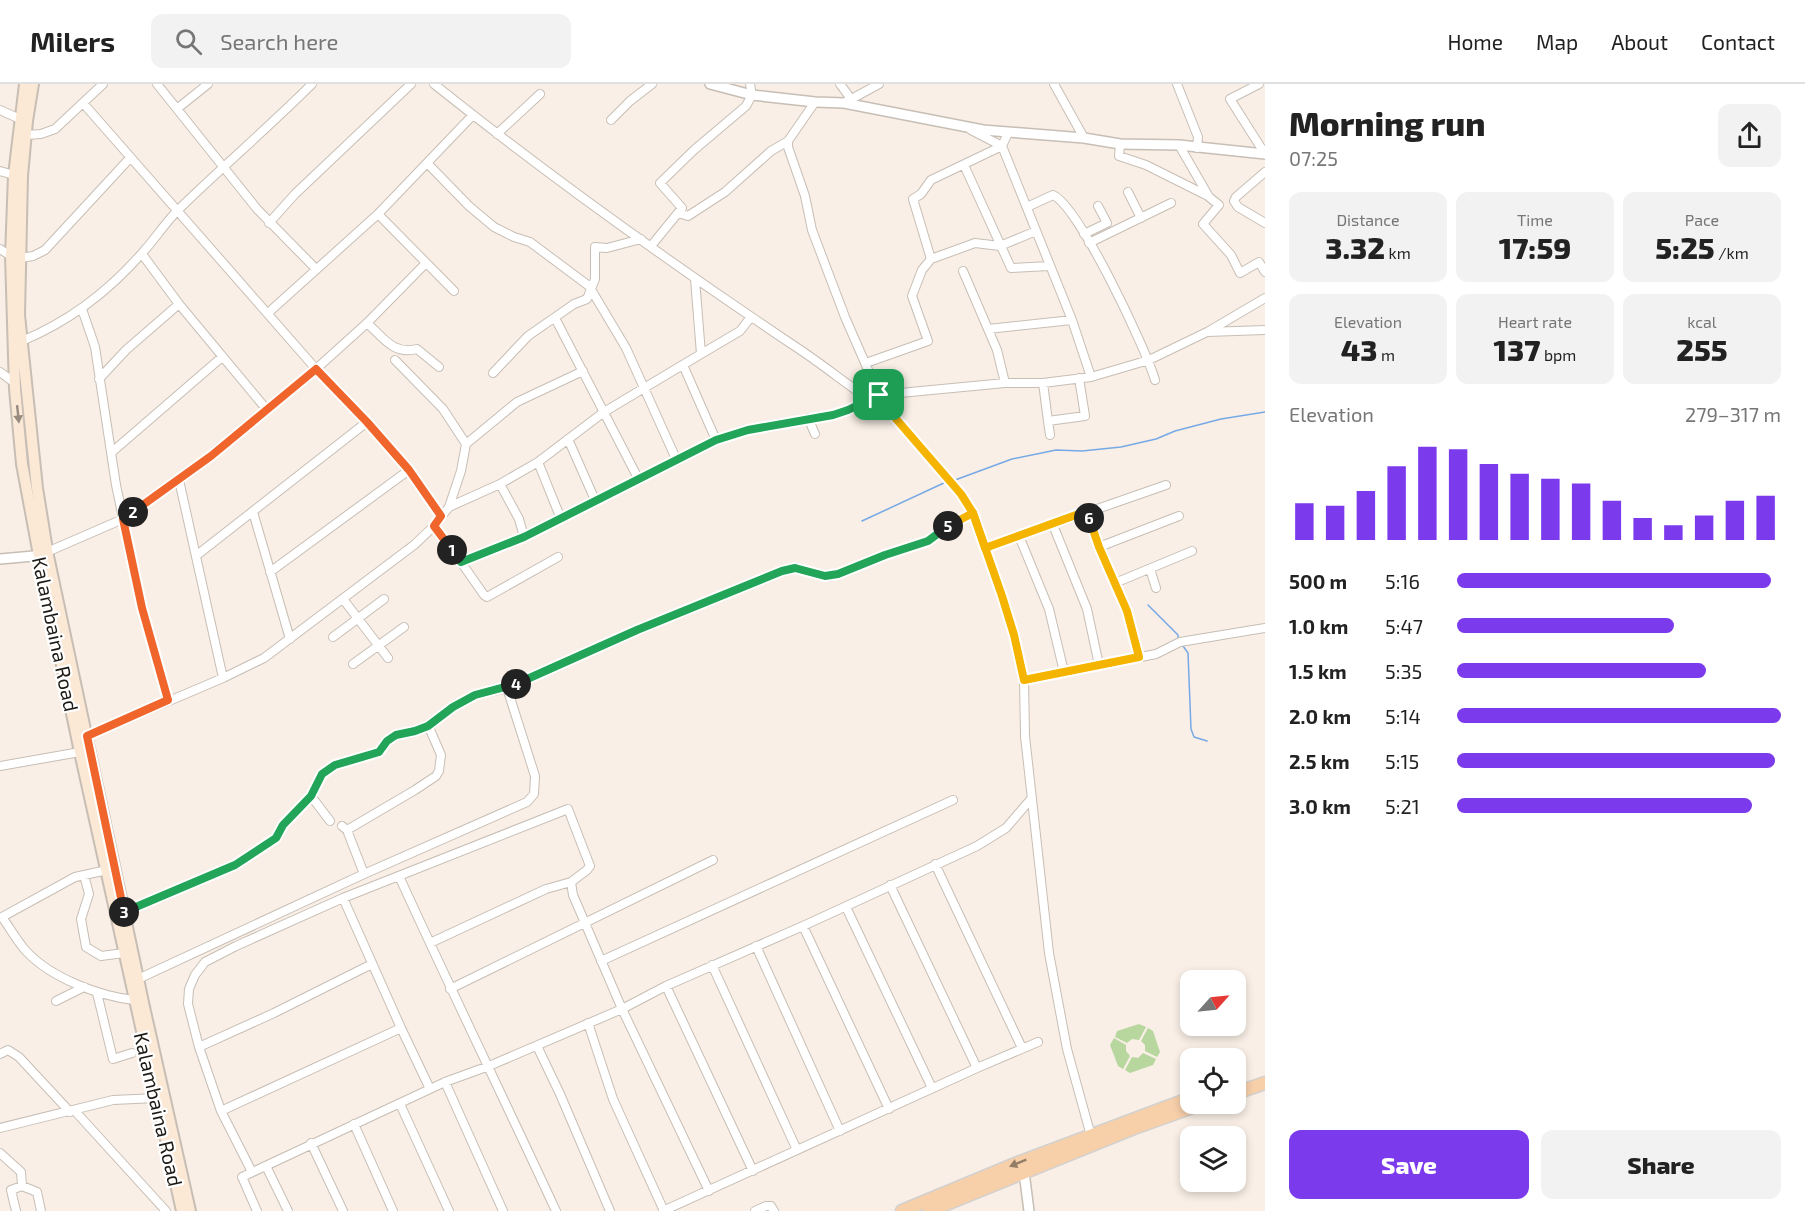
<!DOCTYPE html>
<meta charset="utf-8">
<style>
:root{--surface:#fff;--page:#f2f2f2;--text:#222;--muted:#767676;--line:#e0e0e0;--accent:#7c3aed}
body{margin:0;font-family:"Exo 2",sans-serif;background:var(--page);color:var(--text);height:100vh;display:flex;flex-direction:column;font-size:22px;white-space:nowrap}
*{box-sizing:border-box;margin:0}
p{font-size:20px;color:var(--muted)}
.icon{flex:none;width:33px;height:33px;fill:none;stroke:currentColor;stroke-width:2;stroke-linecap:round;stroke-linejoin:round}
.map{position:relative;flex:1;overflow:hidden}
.drawer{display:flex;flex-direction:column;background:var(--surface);width:540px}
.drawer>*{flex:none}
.needle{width:39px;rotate:63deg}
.tools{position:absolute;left:1180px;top:886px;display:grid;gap:12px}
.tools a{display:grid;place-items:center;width:66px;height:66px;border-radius:12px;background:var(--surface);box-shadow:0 3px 9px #0003;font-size:30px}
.pin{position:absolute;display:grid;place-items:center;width:51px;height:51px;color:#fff;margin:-26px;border-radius:12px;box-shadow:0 3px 9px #0006}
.km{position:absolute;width:30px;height:30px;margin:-15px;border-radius:50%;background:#222;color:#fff;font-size:16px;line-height:30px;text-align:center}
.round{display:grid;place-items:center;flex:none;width:63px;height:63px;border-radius:12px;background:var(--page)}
.headline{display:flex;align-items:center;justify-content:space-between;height:102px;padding:0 24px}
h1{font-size:33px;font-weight:800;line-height:45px}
.metrics{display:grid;grid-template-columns:repeat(3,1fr);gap:9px;height:102px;padding:6px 24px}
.metrics div{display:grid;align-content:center;border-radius:12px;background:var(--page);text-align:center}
.metrics b{font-size:30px;font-weight:800}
.metrics small{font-size:16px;font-weight:400}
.metrics p{font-size:16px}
.chart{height:168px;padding:12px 24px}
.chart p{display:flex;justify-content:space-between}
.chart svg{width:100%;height:108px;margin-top:6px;stroke:var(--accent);stroke-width:6}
.cta{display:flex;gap:12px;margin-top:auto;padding:12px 24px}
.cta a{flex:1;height:69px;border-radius:12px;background:var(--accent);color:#fff;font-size:24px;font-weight:800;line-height:69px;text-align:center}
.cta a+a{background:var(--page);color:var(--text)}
ul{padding:0 24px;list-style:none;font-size:20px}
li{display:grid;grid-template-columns:96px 72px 1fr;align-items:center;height:45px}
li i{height:15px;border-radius:8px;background:var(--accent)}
header{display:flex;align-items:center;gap:36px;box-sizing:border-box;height:84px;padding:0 30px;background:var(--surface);border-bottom:2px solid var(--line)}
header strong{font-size:28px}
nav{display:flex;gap:33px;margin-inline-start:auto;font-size:21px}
.search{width:420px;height:54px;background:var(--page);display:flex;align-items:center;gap:15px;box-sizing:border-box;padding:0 21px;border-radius:12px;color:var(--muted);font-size:22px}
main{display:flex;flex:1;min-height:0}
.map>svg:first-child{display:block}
.green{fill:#b7d79f}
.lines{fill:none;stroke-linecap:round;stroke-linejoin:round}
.stream{stroke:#76a9e5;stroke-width:1.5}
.minor-casing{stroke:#c7beb5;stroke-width:10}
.tertiary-casing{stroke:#c7beb5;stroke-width:12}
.secondary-casing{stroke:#c7beb5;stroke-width:14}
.primary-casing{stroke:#d2d1d0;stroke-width:15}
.minor{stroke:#fff;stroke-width:8}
.tertiary{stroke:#fff;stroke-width:9}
.secondary{stroke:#fbe8d5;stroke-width:10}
.primary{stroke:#f7d0aa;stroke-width:12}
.oneway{fill:#978b7f}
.oneway2{fill:#957e67}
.split-1-casing{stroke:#fff;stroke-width:12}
.split-2-casing{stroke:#fff;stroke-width:12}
.split-3-casing{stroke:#fff;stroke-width:12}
.split-4-casing{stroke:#fff;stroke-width:12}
.split-5-casing{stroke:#fff;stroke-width:12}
.split-6-casing{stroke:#fff;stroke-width:12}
.split-7-casing{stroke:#fff;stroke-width:12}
.split-1{stroke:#22a559;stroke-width:8}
.split-2{stroke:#f0652b;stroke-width:8}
.split-3{stroke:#f0652b;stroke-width:8}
.split-4{stroke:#22a559;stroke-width:8}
.split-5{stroke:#22a559;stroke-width:8}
.split-6{stroke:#f5b400;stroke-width:8}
.split-7{stroke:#f5b400;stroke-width:8}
.labels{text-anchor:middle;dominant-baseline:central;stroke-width:4.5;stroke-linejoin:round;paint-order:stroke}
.street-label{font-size:20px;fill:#1d1a16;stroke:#fff}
</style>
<header>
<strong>Milers</strong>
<div class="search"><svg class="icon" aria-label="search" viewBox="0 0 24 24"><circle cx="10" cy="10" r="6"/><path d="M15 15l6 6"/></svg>Search here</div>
<nav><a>Home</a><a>Map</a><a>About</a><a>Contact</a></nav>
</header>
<main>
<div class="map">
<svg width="1265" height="1127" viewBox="0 0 1265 1127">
<rect width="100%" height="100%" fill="#f9efe6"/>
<!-- green -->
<path class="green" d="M1139,940L1146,943L1139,956L1132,955L1127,959L1115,953L1117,947Z
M1148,944L1153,947L1160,968L1157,973L1145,967V961L1141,957Z
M1114,954L1126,961V967L1130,972L1123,985L1118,982L1110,961Z
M1143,969L1156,975L1153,981L1130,989L1125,986L1132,973L1138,974Z"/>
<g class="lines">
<!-- stream -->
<path class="stream" d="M955,396L1012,375L1056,366L1082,367L1121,363L1156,355L1175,347L1221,335L1265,328
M862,437L946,398
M1148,521L1178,551V556
M1183,562L1188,569L1191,645L1194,653L1207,657"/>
<!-- minor casing -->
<g class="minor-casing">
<path id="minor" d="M157,0L257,125L316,185
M434,0C550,93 672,180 796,263C828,284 857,309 890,329
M840,0L851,15
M1054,0L1084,54
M1177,0L1198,53L1197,64
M1259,0L1230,15L1265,70
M815,18L788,57V63L805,112L812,146L845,233L879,311L891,329L961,410L973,429L1002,512L1014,551L1024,596L1025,652L1049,869L1067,965L1091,1052
M83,19L316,285L367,338L409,386L441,432
M844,19L879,0
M178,24L208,0
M0,26L20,35
M611,36L630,17L652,0
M971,46L1002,62
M1008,49L1002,62L1072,236L1091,293
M497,50L540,10
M26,51L41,50L55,45L103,0
M1120,60L1119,72L1146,81L1208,112
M1179,61L1209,113L1219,121L1203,140L1231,171L1240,189L1259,178L1265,188
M427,79L469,122L494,143L514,153L530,158L589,202L626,264L677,377
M964,81L1011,184L1050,182
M0,87L14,91
M1265,88L1236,113L1234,117L1238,123L1265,139
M1128,108L1141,134
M1027,123L1053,111C1079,122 1146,265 1155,296
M679,129L688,132L725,108L771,67L788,57
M378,130L454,207
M269,139L295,110L411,0
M1084,150L1107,139L1098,122
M1089,159L1171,119
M651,162L682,124L660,99L694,66L746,22L752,11L750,0
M0,165L11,172
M142,170L179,220L267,326
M20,174L33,172L45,166L130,74
M931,175L975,159L1000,162L1036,147
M963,187L997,266L1005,299
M82,225L95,263L116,401L142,524L168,616
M268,229L378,130L472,32
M555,234L639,396
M367,239C384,254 393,271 417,265L439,283
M988,245L1072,236
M1209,247L1265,214
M22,257C68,238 110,206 143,168C155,155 165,139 178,126C222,83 269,43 312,0
M701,270L740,247L751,233
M395,276L443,325L466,360
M866,279L928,257L912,212L922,186L931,175L913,115L921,110L931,96L1002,62
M683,281L716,356
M0,288L15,299
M493,289L528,252L574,220L587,215L595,195V163L607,164L641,155
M99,295L126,266L179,220
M1043,299L1048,337L1085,332L1079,294
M808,334L815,350
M1048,337L1050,351
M568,355L595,416
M112,368L222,273
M538,378L561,435
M179,396L223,594
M500,400L519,435L524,453
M449,423L461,387L466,360L517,318L583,287
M1087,427L1099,463L1127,527L1139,573
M253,428L290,555
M1053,441L1087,525L1099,581
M434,442L461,478L524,453L716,356L748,346L833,331L848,326L879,311L1005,299H1043L1091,293L1149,276L1207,248L1265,246
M1019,452L1049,525L1064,588
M1099,463L1179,432
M985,464L1166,401
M47,468L123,435L211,372L316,285L367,239L426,179
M197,471L367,338
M461,478L484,511L487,513L558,473
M1150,485L1156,504
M270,488L409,386
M1115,499L1192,467
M343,515L388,574
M333,553L384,515
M353,580L404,543
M1024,596L1156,570L1180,558L1265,544
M87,652L223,594L264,574L414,461L434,442L449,423L500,400L538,378L604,328L701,270L695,195
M0,682L80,668
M311,712L330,737
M342,742L347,746L415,706L436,692L439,687L441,671L428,641L453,623L475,611L507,604L637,547L782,487L795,484L825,492L838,490L885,471L928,457L947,442L973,429
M347,746L364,790
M935,780L1022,964
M107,786L75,793L2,833C10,844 17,857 26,867C51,894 99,912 134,916
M84,791L89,810L81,835L86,863L101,872L124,869
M399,792C450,904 504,1015 556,1127
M890,801L977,984
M343,814L401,944L430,1005
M846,823L932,1004
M124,828L235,781L276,754L283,741L311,712L322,690L340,679L379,668L387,657L396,651L409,649L428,641
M803,842L889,1025
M430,859L546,805L571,798
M756,862L840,1047
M601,877L953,716
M712,881L797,1066
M138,895L364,790L527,718L534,710L535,692L507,604
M666,902L753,1087
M450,905L713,776
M97,909L113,975L132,969
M56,917L84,903
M588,939L613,1015L664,1127
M537,962L560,1010L610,1127
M199,963L274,929L372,880
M0,970L8,966L19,973L70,1028
M445,998L503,1127
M400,1020L449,1127
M74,1026L166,1127
M221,1027L401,944
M354,1040L393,1127
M0,1044L113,1016L157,1014
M311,1059L343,1127
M0,1069L21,1088L22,1102L11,1106L16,1127
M266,1082L288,1127
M252,1088L221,1027L199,963L188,920L189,905L195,891L205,878L236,862L343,814L568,725L590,782L587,786L571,798L573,811L622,925L709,1107
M22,1102L37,1108L41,1127
M257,1127L242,1093L445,998L489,982L622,925L666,902L803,842L977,762L1006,744L1031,715
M663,1127L977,984L1038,958
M755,1127L766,1122H771L774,1127"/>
</g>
<!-- tertiary casing -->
<g class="tertiary-casing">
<path id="tertiary" d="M710,0L752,11L815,18L844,19L983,46L1084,54L1120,60L1179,61L1265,70
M0,475L45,471
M1024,1088L1029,1127"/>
</g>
<!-- secondary casing -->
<g class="secondary-casing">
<path id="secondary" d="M25,0L14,91L11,172L15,305L22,380L39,471L80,668L182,1127
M33,0L27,37L22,92L19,231L37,404L48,472L144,923L190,1127"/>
</g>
<!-- primary casing -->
<g class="primary-casing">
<path id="primary" d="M1236,1009L1265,999
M902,1127L1020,1078L1191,1014
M929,1127L1134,1044L1201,1020"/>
</g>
<!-- minor -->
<use href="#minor" class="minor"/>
<!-- tertiary -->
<use href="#tertiary" class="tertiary"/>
<!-- secondary -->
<use href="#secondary" class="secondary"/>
<!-- primary -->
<use href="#primary" class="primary"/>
</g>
<!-- one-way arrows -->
<defs><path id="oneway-solid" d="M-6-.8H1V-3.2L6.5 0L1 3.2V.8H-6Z" transform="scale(1.5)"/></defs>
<use class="oneway" href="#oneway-solid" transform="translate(18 330) rotate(84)"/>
<use class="oneway2" href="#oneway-solid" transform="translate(1018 1079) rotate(158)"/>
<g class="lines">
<!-- split-1 casing -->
<g class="split-1-casing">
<path id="split-1" d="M452,466L461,478L524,453L716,356L748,346L833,331L848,326L879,311"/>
</g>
<!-- split-2 casing -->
<g class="split-2-casing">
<path id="split-2" d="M133,428L211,372L316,285L367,338L409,386L441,432L434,442L452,466"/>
</g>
<!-- split-3 casing -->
<g class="split-3-casing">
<path id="split-3" d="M124,828L87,652L168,616L142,524L123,435L133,428"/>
</g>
<!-- split-4 casing -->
<g class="split-4-casing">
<path id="split-4" d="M124,828L235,781L276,754L283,741L311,712L322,690L335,681L379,668L387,657L396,651L415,647L428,642L453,623L475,611L516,600"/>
</g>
<!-- split-5 casing -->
<g class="split-5-casing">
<path id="split-5" d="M516,600L637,546L782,487L795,484L825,492L838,490L885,471L928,457L948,442"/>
</g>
<!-- split-6 casing -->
<g class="split-6-casing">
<path id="split-6" d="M948,442L973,429L1002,512L1014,551L1024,596L1139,573L1127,527L1099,463L1089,434"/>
</g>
<!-- split-7 casing -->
<g class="split-7-casing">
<path id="split-7" d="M879,311L891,329L961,410L973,429L985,464L1087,427L1089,434"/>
</g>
<!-- split-1 -->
<use href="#split-1" class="split-1"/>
<!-- split-2 -->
<use href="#split-2" class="split-2"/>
<!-- split-3 -->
<use href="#split-3" class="split-3"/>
<!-- split-4 -->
<use href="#split-4" class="split-4"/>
<!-- split-5 -->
<use href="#split-5" class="split-5"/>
<!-- split-6 -->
<use href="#split-6" class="split-6"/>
<!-- split-7 -->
<use href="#split-7" class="split-7"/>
</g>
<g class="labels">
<!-- street labels -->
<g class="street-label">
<text transform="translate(56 550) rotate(78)">Kalambaina Road</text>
<text transform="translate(159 1025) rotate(77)">Kalambaina Road</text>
</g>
</g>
</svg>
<div class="tools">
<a><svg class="needle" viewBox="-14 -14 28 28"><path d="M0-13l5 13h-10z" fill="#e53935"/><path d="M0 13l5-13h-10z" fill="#767676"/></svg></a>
<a><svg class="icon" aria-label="locate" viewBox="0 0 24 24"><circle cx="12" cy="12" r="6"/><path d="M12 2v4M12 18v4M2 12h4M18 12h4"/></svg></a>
<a><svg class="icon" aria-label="layers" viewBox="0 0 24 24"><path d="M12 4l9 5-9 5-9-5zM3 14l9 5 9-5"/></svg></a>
</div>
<div class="pin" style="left:879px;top:311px;background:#1e9e55"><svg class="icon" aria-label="arrive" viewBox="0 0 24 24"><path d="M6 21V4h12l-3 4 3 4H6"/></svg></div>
<b class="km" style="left:452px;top:466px">1</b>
<b class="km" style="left:133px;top:428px">2</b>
<b class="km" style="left:124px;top:828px">3</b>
<b class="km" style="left:516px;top:600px">4</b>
<b class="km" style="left:948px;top:442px">5</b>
<b class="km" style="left:1089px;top:434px">6</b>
</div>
<section class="drawer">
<div class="headline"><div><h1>Morning run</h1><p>07:25</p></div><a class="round"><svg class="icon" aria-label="share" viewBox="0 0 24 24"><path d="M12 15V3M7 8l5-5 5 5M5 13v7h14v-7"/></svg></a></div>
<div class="metrics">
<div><p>Distance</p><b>3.32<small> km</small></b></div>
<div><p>Time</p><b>17:59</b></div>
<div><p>Pace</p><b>5:25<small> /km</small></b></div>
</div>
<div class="metrics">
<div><p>Elevation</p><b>43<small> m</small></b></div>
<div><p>Heart rate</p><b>137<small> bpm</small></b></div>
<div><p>kcal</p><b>255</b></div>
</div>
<div class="chart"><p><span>Elevation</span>279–317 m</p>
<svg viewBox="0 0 160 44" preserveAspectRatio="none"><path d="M5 44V29M15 44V30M25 44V24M35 44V14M45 44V6M55 44V7M65 44V13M75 44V17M85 44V19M95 44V21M105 44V28M115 44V35M125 44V38M135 44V34M145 44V28M155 44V26"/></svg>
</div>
<ul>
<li><b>500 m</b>5:16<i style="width:97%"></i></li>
<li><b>1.0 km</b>5:47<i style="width:67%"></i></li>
<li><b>1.5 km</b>5:35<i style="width:77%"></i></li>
<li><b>2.0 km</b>5:14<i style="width:100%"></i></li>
<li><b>2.5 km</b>5:15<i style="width:98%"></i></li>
<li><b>3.0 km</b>5:21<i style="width:91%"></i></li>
</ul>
<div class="cta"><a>Save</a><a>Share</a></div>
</section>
</main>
